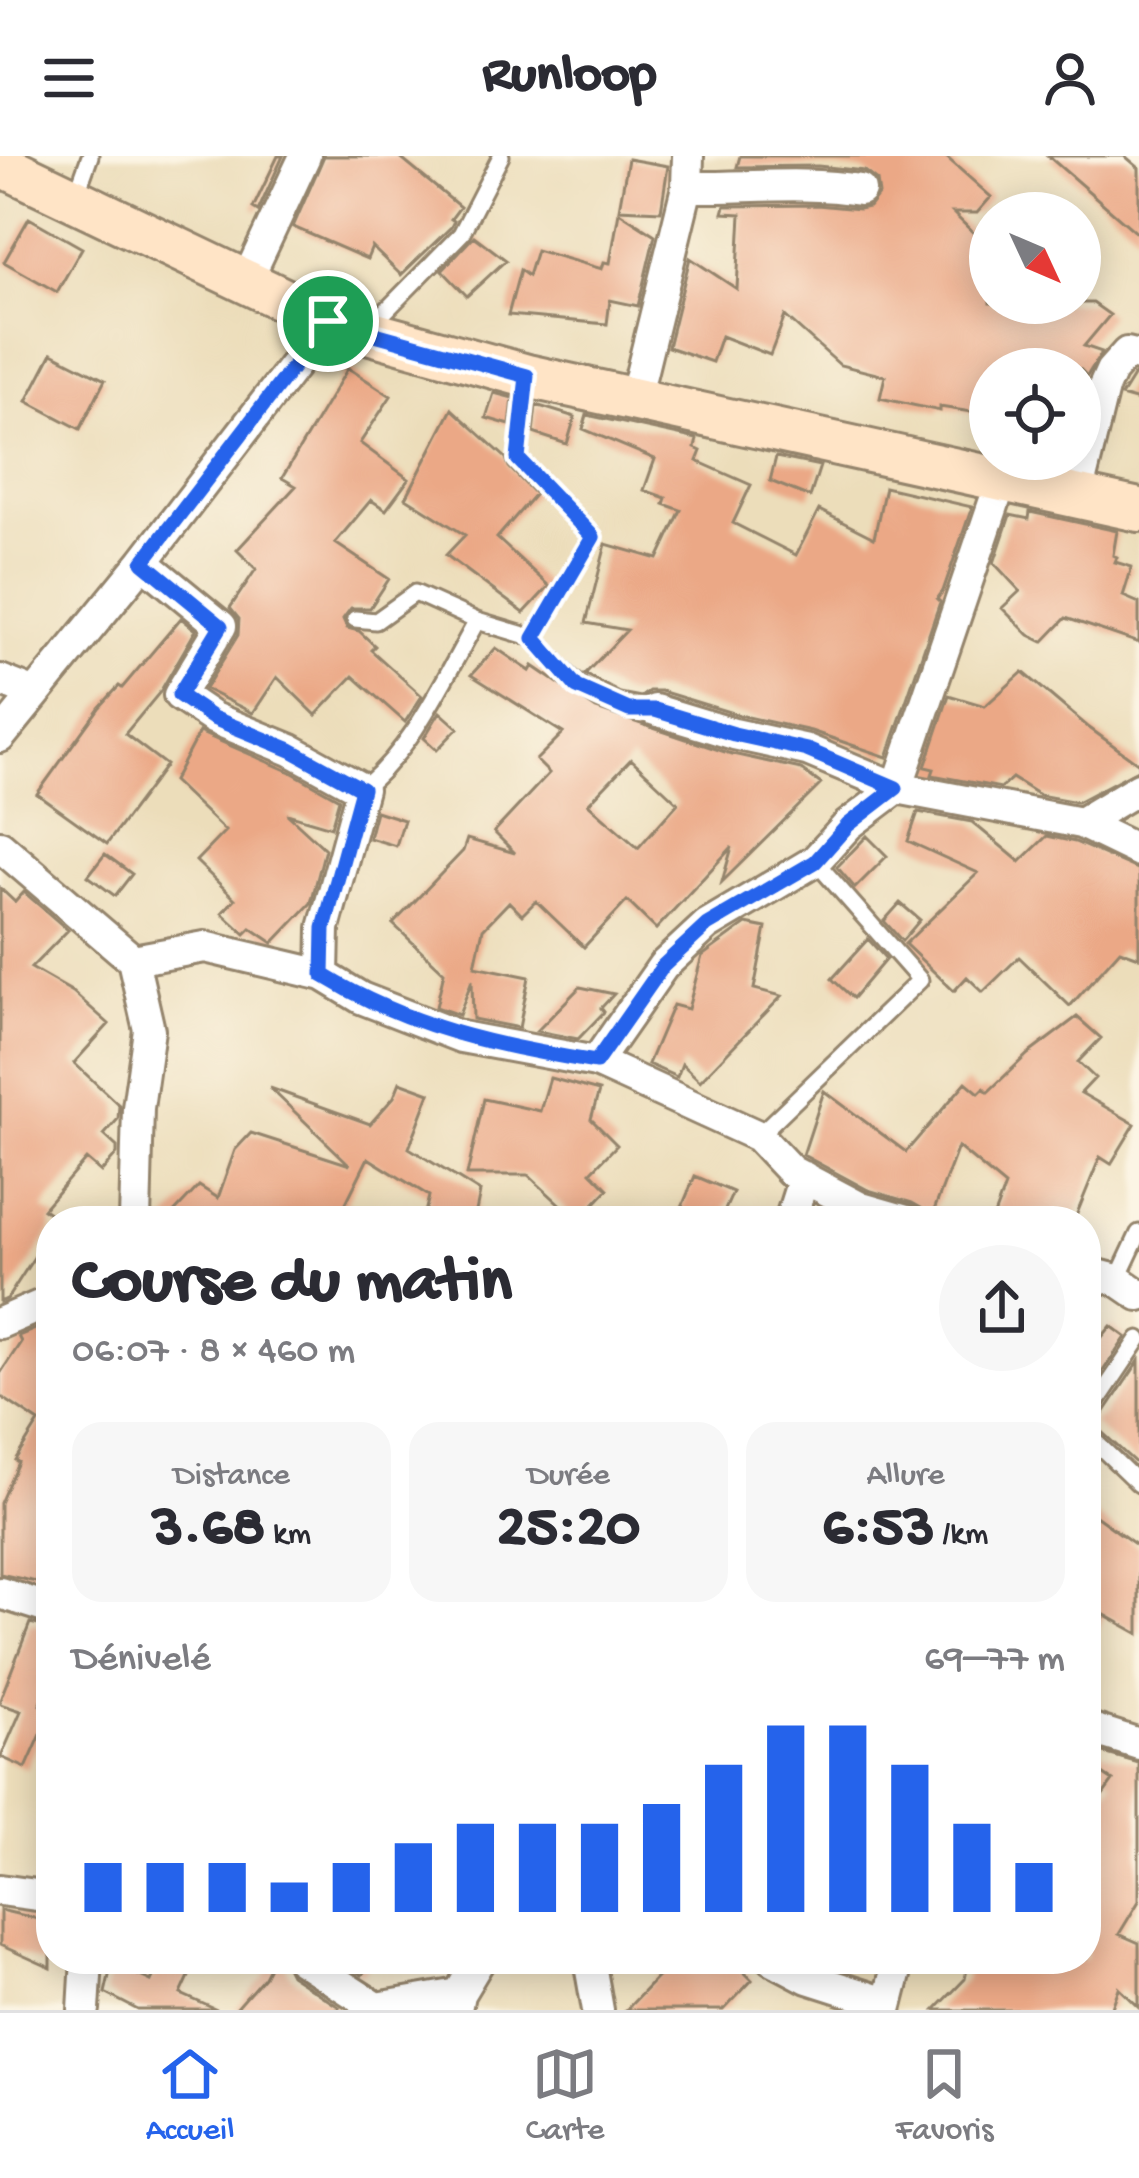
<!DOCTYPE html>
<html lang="fr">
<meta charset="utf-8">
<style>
:root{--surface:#fff;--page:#f7f7f7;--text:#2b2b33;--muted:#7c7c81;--line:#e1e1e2;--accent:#2563eb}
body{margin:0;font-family:"Gochi Hand",sans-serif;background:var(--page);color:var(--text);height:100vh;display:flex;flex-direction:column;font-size:45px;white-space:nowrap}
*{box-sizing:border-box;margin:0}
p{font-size:39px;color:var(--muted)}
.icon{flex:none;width:66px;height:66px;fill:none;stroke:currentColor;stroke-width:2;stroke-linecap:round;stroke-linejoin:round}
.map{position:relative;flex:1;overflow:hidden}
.sheet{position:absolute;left:36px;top:1050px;width:1065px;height:768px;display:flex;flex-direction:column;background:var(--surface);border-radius:48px;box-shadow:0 6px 30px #0003}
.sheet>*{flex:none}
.needle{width:78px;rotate:134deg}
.fabs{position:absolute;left:969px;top:36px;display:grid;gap:24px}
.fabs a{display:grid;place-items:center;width:132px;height:132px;border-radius:50%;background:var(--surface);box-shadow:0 6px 30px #0003;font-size:60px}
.pin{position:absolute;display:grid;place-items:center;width:102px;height:102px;color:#fff;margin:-51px;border:6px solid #fff;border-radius:50%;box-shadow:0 3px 12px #0007}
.round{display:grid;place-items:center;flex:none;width:126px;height:126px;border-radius:63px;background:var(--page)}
.head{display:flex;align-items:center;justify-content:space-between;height:204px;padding:0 36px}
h1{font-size:66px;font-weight:700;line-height:90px}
.metrics{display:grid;grid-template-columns:repeat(3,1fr);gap:18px;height:204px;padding:12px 36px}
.metrics div{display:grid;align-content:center;border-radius:30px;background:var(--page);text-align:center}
.metrics b{font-size:60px;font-weight:700}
.metrics small{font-size:33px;font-weight:400}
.metrics p{font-size:33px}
.chart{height:336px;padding:24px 36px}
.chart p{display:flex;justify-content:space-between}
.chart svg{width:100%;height:216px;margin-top:12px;stroke:var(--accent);stroke-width:6}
header{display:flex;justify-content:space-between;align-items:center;height:156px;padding:0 36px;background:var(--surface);font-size:54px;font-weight:700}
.menu{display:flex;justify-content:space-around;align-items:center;height:168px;border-top:3px solid var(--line);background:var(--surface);font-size:33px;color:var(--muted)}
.menu a{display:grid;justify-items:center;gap:6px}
.menu .selected{color:var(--accent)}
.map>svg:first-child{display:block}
.building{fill:#eba886;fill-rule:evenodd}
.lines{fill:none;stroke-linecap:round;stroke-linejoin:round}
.lane-casing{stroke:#94846c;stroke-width:21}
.street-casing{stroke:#94846c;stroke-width:36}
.secondary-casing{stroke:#94846c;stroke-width:48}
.lane{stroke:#fff;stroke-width:15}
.street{stroke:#fff;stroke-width:30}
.secondary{stroke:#ffe4c6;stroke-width:42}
.route-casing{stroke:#fff;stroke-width:24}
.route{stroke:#2563eb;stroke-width:15}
</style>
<header><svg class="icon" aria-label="menu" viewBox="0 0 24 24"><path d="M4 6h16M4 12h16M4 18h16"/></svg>Runloop<svg class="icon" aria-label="person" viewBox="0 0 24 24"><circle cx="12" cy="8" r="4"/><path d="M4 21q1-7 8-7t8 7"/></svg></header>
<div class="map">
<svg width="1139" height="1854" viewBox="0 0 1139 1854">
<rect width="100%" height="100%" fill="#fcf5e5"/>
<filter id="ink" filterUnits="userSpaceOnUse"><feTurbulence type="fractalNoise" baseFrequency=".00833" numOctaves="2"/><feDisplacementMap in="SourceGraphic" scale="24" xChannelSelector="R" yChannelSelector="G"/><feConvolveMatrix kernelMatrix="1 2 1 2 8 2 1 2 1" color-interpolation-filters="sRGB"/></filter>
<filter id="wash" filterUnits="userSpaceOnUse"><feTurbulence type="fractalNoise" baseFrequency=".004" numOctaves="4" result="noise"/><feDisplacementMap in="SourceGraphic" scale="48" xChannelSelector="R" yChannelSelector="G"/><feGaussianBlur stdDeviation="2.7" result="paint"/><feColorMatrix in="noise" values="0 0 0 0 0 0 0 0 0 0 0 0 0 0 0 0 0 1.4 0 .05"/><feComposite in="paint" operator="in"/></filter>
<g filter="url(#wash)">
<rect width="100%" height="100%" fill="#ecddba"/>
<g id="blocks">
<!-- building -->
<path class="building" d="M278,0H283L258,55L253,52Z
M324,0H398L460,51L451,63L454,65L451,71L401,119L372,91L367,103L293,71Z
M740,0H945L991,41L977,57H953L990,93V147H1093L1110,159L1084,190L1102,196L1087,220L1080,213H990V259L940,251V255L880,242L885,220L840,209L785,160L770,199L721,180L712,206L668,191L690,102L737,133L741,58L723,57L725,50L817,49L859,53L869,51L879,38L877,25L864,15L818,10L737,11Z
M1048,0H1125L1139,12V79Z
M628,3L668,10L661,55L619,53Z
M619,56L655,79L638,150L610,144L607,168L508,159L520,114L528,120L536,94L602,113L604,106L610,107Z
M29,62L82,92L57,136L4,106Z
M474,80L506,104L467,140L442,114Z
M52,197L105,224L80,273L27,245Z
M348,212L391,240L360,287L409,323L386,354L371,344L335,387L389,423L370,452H351L343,463L347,472L359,475L375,490L371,494L422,540L405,566L353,520L316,559L277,521L253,557L205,533L238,479L239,463L230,452L256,413L237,394L296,330L282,322Z
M1134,219H1139V245L1121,240Z
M494,237L513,242L510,269L486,262Z
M536,249L575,261L567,288L533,277Z
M452,253L506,302L509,311L535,338L497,382L549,430L524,457L446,399L465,379L406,342Z
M587,259L697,283L695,292L701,295L697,305L751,329L733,367L796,399L819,354L874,382L885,331L972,351L943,435L937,443L940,446L887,601L811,575L739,559L661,535H649L641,541L620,537L585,518L627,474L586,467L606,388L658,403L681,354L664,348L666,342L644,334L655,303L583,273Z
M776,301L820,310L810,341L770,325Z
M1030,356L1117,375L1113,399L1117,401L1115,406L1132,411L1123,440L1139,447V487L1066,462L1043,486L1029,479L1002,452L1020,435L994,407L1010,359L1029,363Z
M181,462L196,474L160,536L125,578L166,609L107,688L37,638L99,552L119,530L122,532Z
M496,492L530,515L533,510L596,553L728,597L801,613L821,628L722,726L732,691L656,773L627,745L584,791L536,745L522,759L509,746L483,773L475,810L529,821L519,872L473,863L472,824L459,859L436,851L444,816L393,768L463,695L467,683L515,697L494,676L549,617L536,604L563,577L471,519ZM631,603L678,647L638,692L588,648Z
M1023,516L1088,571L1139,608V613L1077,646L1039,639L1012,622L1001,632L932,619L934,613L925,611L949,539L985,550Z
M440,556L458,572L437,594L424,582Z
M199,576L291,616L339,643L331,671L287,658L325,693L311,747L273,787L251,772L245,778L222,757L235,743L196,705L225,675L173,625Z
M376,655L404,664L396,690L369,682Z
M918,656L972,666L1020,706L1047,680L1075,686L1139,714V801L1120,794L1070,850L1019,801L983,836L967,821L954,835L905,788L978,717L908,685Z
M867,680L887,700L855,732L837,711Z
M105,698L132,718L115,740L88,720Z
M0,732L15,746L24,736L68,774L31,812L73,836L109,868L74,907L119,949L118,963L104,979L117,991V998L101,1016L86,1003L43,1053L59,1064L51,1065V1075L7,1143L0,1146Z
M900,747L920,764L902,785L884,765Z
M746,768L766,772L754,833L782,840L700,925L682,908L677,921L648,908L673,849L688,853L702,800Z
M868,783L886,803L853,842L832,823Z
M580,831L614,838L601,852L604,856L578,883L537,875Z
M1077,861L1101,882L1078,906L1095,922L1081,937L1135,968L1111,1008L1100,1001L1074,1065H992L1005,1030L958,991L930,1065H925L921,1052L912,1047L868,1034L803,999L824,935L906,996L966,926L979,937L984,932L988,936L1028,898Z
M550,922L599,935L591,963L617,989L591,1016L608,1033L578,1065L528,1019H467L484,943L540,955Z
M400,926L430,937L409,992L480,1036L474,1065H423L429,1040L368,1002L337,1065H166L199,1030L218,1042L235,994L251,977L350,1009L270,932L370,968L394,941Z
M695,1020L733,1036L720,1065H676Z
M45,1169L51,1173V1433L46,1428L0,1418V1347L18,1306L15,1304L39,1266L0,1240V1218L21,1186L18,1180Z
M1111,1170L1126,1181L1086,1240V1179L1097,1187Z
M1139,1205V1310L1092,1267L1102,1260Z
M1086,1353L1139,1391V1478L1105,1459L1086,1491Z
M30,1467L51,1472V1520L40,1549L51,1556L26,1612L1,1601L21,1555L0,1548V1544Z
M1086,1592L1139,1607V1745L1119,1778L1139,1787V1851L1119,1832L1111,1854H935L965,1823L969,1803H1086V1702L1095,1687L1086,1680V1662L1113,1625L1086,1607Z
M0,1754L51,1766V1812L0,1789Z
M162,1803H197L181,1838L217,1854H138L105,1837L112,1807L151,1825Z
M273,1803H282L290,1819L339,1851L337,1854H235L264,1821Z
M337,1803H373L362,1819Z
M675,1803H731L752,1824L724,1854H626Z"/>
</g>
</g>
<g filter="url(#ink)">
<use href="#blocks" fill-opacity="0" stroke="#94846c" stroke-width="3"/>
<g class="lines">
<!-- lane casing -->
<g class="lane-casing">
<path id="lane" d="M75,42L90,0
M369,172L461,78L501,0
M355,463L376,465L415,437L477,465
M534,482C571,524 596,554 655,554
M362,633C414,592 444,522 477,465L534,482L593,381L518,303L527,221
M758,980L920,824L815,705
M1117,1124L1139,1077
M1086,1256L1092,1253L1139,1183
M1086,1277L1139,1328"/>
</g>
<!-- street casing -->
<g class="street-casing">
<path id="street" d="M687,31C745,32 804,25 860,34
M246,126L305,0
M635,243L687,31L688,0
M1077,339L1103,233L1111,215L1127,197L1139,200
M143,406L221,470L179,539L213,562L291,594L362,633L324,772L323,819
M0,524L35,538
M655,554L734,578L807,594L897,632L1081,667L1139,695
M0,581L143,406L328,165
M1081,667L1139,632
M0,690L133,804L149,874L138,952L135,1065
M133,804L205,791L323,819L361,842L461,881L596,906L758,980L791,1015L861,1052L906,1065
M596,906L663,810L707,769L815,705L848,669L897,632L1001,326
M790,1065L804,1021
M1086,1116L1117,1124L1139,1139
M0,1167L51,1145
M0,1437L51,1453
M1086,1571L1139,1588
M0,1734L51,1741
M301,1803L377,1852L459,1838
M589,1803L598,1854
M772,1803L808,1822L886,1847
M84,1854L87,1803
M456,1854L459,1838L480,1803
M886,1854L899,1803"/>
</g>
<!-- secondary casing -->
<g class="secondary-casing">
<path id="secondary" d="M0,8L328,165L527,220L1139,354"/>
</g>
<!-- lane -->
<use href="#lane" class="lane"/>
<!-- street -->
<use href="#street" class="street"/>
<!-- secondary -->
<use href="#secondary" class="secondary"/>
</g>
</g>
<g class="lines" filter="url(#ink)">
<!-- route casing -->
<g class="route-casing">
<path id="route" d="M328,165L527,220L518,303L593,381L534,482L577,531L629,554H655L734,578L807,594L896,632L848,669L815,706L707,769L663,810L596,906C499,891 407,871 323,819L324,772L362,633L291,594L213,562L179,539L221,470L143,406Z"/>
</g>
<!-- route -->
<use href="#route" class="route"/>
</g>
</svg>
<div class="fabs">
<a><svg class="needle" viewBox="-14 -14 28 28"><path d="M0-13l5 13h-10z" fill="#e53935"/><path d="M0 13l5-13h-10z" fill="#7c7c81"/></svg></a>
<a><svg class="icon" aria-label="locate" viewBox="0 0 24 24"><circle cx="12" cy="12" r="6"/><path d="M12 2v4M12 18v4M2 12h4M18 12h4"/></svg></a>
</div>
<div class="pin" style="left:328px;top:165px;background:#1e9e55"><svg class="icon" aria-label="arrive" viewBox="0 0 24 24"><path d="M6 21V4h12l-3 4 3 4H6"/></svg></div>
<section class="sheet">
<div class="head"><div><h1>Course du matin</h1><p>06:07 · 8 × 460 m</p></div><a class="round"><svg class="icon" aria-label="share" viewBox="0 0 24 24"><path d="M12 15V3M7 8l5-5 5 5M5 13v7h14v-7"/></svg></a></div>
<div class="metrics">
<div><p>Distance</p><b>3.68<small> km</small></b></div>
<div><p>Durée</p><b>25:20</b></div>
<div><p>Allure</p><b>6:53<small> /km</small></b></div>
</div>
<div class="chart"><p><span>Dénivelé</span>69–77 m</p>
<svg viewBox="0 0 160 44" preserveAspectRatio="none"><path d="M5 44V34M15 44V34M25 44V34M35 44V38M45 44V34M55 44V30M65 44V26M75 44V26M85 44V26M95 44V22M105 44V14M115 44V6M125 44V6M135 44V14M145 44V26M155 44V34"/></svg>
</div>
</section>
</div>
<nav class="menu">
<a class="selected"><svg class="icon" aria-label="home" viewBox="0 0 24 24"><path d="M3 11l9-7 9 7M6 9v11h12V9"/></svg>Accueil</a>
<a><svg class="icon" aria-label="map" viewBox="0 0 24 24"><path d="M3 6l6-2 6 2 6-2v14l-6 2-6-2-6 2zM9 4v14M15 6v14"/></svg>Carte</a>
<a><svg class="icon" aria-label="saved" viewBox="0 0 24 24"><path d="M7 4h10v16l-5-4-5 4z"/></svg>Favoris</a>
</nav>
